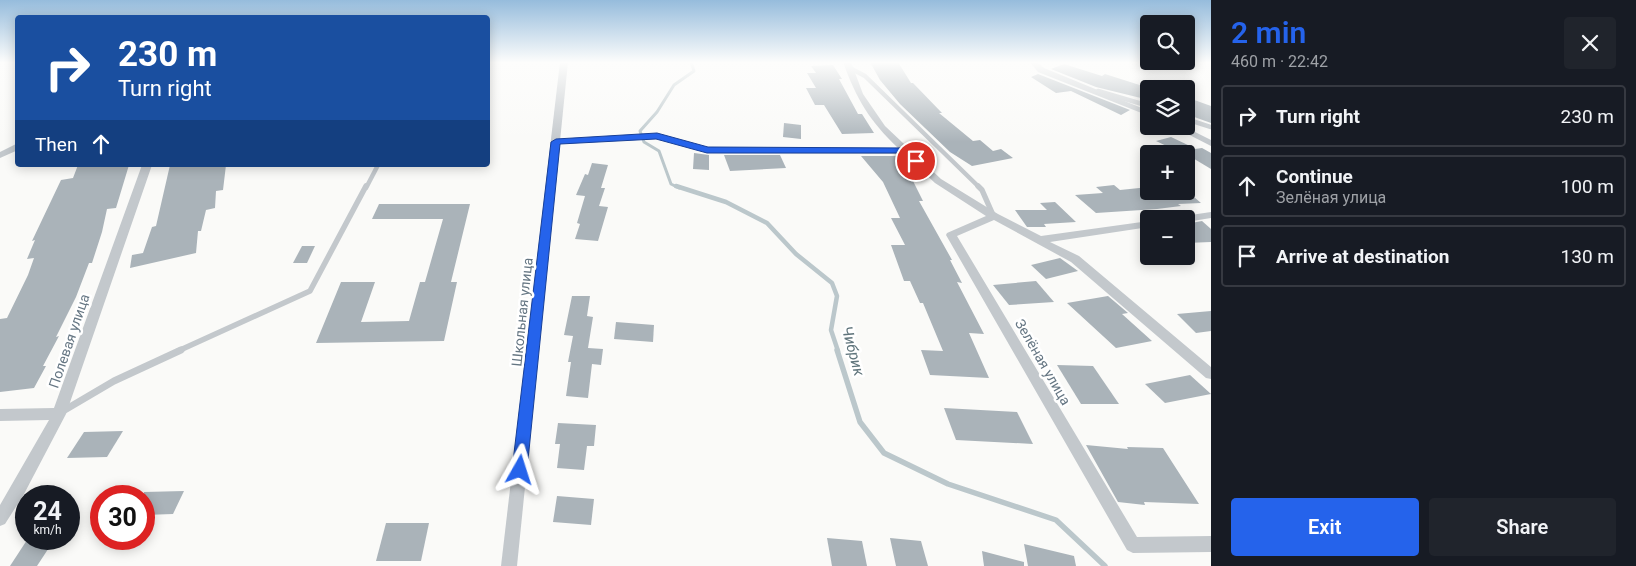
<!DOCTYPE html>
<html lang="en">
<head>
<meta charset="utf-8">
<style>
	:root { --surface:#171b24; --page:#20242c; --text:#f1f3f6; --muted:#9ea1a6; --line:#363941; --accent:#2563eb }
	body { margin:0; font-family:Roboto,sans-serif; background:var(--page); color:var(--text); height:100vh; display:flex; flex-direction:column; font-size:19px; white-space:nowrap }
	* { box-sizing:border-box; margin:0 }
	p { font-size:16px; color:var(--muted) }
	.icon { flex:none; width:28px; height:28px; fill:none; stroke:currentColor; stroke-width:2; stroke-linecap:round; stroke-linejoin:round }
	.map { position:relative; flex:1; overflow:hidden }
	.panel { display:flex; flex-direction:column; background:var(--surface); width:425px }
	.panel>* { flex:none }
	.banner { position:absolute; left:15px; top:15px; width:475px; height:152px; border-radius:5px; box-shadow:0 2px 12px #0003; background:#1a4fa0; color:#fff; overflow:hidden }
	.controls { position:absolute; left:1140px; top:15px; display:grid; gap:10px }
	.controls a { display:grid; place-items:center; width:55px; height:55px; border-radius:5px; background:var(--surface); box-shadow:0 2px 12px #0003; font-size:25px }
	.speed { position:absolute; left:15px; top:485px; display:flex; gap:10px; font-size:25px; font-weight:700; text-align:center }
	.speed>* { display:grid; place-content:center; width:65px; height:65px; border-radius:50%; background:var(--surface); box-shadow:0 2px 12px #0003; line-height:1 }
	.speed small { font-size:12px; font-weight:400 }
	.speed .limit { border:8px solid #d22; background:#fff; color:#111 }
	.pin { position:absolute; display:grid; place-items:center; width:42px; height:42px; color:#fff; margin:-21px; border:2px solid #fff; border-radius:50%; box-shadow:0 1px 5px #0007 }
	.me { position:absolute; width:55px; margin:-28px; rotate:6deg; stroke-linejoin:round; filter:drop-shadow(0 0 4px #0008) }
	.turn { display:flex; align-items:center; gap:18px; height:105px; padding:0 20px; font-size:22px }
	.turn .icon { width:65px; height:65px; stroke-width:2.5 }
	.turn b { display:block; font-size:35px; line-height:42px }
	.then { display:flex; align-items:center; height:48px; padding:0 20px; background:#0003; gap:10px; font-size:19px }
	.round { display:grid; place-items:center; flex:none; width:52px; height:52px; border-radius:5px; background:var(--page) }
	.headline { display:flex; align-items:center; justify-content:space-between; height:85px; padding:0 20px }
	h1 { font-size:30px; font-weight:600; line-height:38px; color:var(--accent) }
	.button { display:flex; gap:10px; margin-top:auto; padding:10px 20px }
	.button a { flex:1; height:58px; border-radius:5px; background:var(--accent); color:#fff; font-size:20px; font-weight:600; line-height:58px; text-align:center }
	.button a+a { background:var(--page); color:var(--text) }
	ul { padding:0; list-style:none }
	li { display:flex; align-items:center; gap:15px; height:62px; margin:0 10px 8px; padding:0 10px; border:2px solid var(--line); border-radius:5px }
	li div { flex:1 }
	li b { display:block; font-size:19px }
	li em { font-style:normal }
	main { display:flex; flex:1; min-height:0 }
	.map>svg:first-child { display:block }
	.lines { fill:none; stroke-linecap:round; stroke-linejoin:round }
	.stream-far2 { stroke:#bbc7cb; stroke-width:3 }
	.stream-far1 { stroke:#bbc7cb; stroke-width:4.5 }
	.stream { stroke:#bbc7cb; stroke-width:5.5 }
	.building { fill:#aab3b9 }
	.service-far2 { stroke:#c3c8cc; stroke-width:4.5 }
	.service-far1 { stroke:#c3c8cc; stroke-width:5.5 }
	.service { stroke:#c3c8cc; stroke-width:7 }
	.minor { fill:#c3c8cc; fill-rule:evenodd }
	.route { fill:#2563eb; stroke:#184099 }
	.labels { text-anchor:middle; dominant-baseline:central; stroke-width:5; stroke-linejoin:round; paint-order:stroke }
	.street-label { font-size:14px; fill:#657683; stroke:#fff }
	.water-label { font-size:15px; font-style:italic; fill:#60757c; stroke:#fff }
</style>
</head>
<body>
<main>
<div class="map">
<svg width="1211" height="566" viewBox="0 0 1211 566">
	<rect width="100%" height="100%" fill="#fafaf8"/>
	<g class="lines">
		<polyline class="stream-far2" points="679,188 671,184 659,151 644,142 640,131 657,112 674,85 694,71 691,62"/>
		<polyline class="stream-far1" points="676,186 726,202 767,223 796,254 832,283 837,296 831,330 838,351"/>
		<polyline class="stream" points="837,350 860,422 884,453 948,484 1056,520 1105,566"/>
	</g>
	<g class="building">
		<polygon points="870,62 898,62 911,83 913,83 942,113 939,113 973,141 980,140 993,151 1001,149 1013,158 972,166 950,152 900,104 880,80"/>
		<polygon points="1064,64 1102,76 1105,74 1149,88 1149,100 1096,87 1051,69"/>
		<polygon points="833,65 842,79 839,79 858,114 862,114 874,133 842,134 824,105 815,105 806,88 816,88 807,73 816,73 811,66"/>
		<polygon points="1038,74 1130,110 1121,115 1071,91 1056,93 1031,77"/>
		<polygon points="1186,97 1211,106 1211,123 1186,114"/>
		<polygon points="784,123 801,125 801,139 783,137"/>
		<polygon points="1171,137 1190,146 1175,150 1156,141"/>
		<polygon points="1202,148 1211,153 1211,169 1181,151"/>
		<polygon points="694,153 709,155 709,170 693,169"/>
		<polygon points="724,155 780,155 786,168 730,171"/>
		<polygon points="861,156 897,156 910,175 923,201 919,201 952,260 950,260 962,283 957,282 984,334 969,333 989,378 930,375 921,350 943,351 923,303 920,303 910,281 904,281 891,245 905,245 891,218 900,218 883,182"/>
		<polygon points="592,163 608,165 601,188 605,188 599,206 608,207 598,241 575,239 580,224 577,223 585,196 576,195 585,174 588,175"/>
		<polygon points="78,165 129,165 116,208 107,209 102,232 92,263 89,263 76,297 56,337 59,336 43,366 46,366 34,388 0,392 0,319 7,318 28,275 34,258 27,259 35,240 32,241 61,180 73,178"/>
		<polygon points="170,165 226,165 223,190 216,191 215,208 206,210 201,231 198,231 196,253 130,268 132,255 143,253 152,227 156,226"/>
		<polygon points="1114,185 1120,190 1149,187 1149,191 1187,191 1201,203 1178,204 1181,206 1157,209 1096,213 1075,195 1103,193 1096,187"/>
		<polygon points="1055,202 1076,222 1044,224 1046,227 1027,227 1015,210 1047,210 1040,203"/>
		<polygon points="379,204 470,204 451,282 457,282 444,341 316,343 341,282 375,282 361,322 409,321 420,282 425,282 443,219 372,219"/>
		<polygon points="1202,221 1211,229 1211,242 1186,243 1186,224"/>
		<polygon points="302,246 315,246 307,263 293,263"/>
		<polygon points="1060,258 1078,271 1046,279 1031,265"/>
		<polygon points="1036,281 1054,302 1009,305 993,285"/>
		<polygon points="572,296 590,296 587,316 593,317 588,348 603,349 601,365 592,364 588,398 566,396 571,362 568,362 573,336 564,335"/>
		<polygon points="1108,296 1128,313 1122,314 1152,341 1116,348 1067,303"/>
		<polygon points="1211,311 1211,331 1196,333 1177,314"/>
		<polygon points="616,322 654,325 653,342 614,339"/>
		<polygon points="1057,365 1093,366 1119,404 1081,404"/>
		<polygon points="1190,375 1211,394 1165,403 1145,384"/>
		<polygon points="944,408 1017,412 1033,444 956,440"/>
		<polygon points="558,423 596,425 594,446 587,446 584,470 557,468 560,444 555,444"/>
		<polygon points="123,431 107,457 67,458 84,432"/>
		<polygon points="1086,445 1128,449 1127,447 1163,448 1199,504 1144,502 1145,505 1118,502"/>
		<polygon points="184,491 173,514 144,515 144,492"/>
		<polygon points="557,496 594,499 591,525 553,522"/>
		<polygon points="386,523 429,523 421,561 376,561"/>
		<polygon points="827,538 862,541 867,566 832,566"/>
		<polygon points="890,538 921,541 928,566 896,566"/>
		<polygon points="27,540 54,540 37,566 10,566"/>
		<polygon points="1024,544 1074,556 1076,566 1028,566"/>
		<polygon points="982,551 1024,562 1024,566 984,566"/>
	</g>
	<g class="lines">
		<g class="service-far2">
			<polyline points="848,67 865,76 980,188"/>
			<polyline points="1098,91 1149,106"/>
			<polyline points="1186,119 1211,127"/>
			<polyline points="556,142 657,136 707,150"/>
			<polyline points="366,188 378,165"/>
		</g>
		<g class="service-far1">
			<polyline points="978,186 982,190 993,215"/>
			<polyline points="178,351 310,291 366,186"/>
		</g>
		<polyline class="service" points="63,411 114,381 181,350"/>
		<g class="minor">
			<polygon points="560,62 568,62 517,566 501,566"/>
			<path d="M843 62H851L863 94 885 126 941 179 998 214 1041 236 1149 221V227L1050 242 1079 256 1211 367V379L1206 378 1071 262 994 220 957 236 1137 537 1211 536V552L1133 553 1127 550 946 235 947 233 986 216 935 183 904 154 707 153 703 150 707 147 898 148C869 120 857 100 843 62Z"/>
			<polygon points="1030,62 1037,62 1044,68 1149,111 1149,116 1038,72"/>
			<polygon points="1172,126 1183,126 1211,140 1211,146"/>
			<polygon points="18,143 18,150 0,158 0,152"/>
			<polygon points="142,165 152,165 66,414 24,494 5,524 0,526 0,505 49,420 0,421 0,409 54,408"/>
			<polygon points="1211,212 1211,218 1186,222 1186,219 1179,219 1184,216"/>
		</g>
	</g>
	<linearGradient id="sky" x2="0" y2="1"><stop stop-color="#96bcdc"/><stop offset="0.44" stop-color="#fdfdfc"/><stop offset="1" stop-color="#fdfdfc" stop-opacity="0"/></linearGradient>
	<rect width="1211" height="142" fill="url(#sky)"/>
	<polygon class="route" points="657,133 708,147 906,148 921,161 920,163 913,163 903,153 707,153 656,139 560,144 527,470 525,474 520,476 514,474 512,470 551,142 556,139"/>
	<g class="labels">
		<g class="street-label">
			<text transform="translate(522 312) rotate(-84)">Школьная улица</text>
			<text transform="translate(69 341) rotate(-71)">Полевая улица</text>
			<text transform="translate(1043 362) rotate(60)">Зелёная улица</text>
		</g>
		<g class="water-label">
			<text transform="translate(853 351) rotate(75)">Чибрик</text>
		</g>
	</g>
</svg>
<div class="controls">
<a><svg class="icon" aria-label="search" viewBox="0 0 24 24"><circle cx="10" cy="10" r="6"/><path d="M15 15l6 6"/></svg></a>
<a><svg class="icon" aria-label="layers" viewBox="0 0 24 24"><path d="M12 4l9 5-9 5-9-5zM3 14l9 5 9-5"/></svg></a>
<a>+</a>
<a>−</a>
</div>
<div class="speed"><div>24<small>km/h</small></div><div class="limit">30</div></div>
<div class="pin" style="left:916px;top:161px;background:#d93025"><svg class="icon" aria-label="arrive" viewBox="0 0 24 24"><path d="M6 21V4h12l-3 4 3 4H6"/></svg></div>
<svg class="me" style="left:520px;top:470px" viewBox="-20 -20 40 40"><path d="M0-17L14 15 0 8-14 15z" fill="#2563eb" stroke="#fff" stroke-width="4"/></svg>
<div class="banner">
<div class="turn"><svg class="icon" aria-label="right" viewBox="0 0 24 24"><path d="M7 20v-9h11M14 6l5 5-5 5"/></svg><div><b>230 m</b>Turn right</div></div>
<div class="then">Then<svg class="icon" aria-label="ahead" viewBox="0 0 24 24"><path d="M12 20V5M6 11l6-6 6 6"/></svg></div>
</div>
</div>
<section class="panel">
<div class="headline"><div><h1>2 min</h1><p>460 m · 22:42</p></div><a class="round"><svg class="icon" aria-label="close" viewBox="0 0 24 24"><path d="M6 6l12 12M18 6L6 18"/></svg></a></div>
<ul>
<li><svg class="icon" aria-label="right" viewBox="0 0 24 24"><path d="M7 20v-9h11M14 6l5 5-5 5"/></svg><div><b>Turn right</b></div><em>230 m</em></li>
<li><svg class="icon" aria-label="ahead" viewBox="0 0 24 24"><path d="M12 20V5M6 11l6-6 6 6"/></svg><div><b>Continue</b><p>Зелёная улица</p></div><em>100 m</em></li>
<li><svg class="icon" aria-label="arrive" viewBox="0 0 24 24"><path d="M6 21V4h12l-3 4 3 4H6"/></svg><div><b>Arrive at destination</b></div><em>130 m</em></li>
</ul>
<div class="button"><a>Exit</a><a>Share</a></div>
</section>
</main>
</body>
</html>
